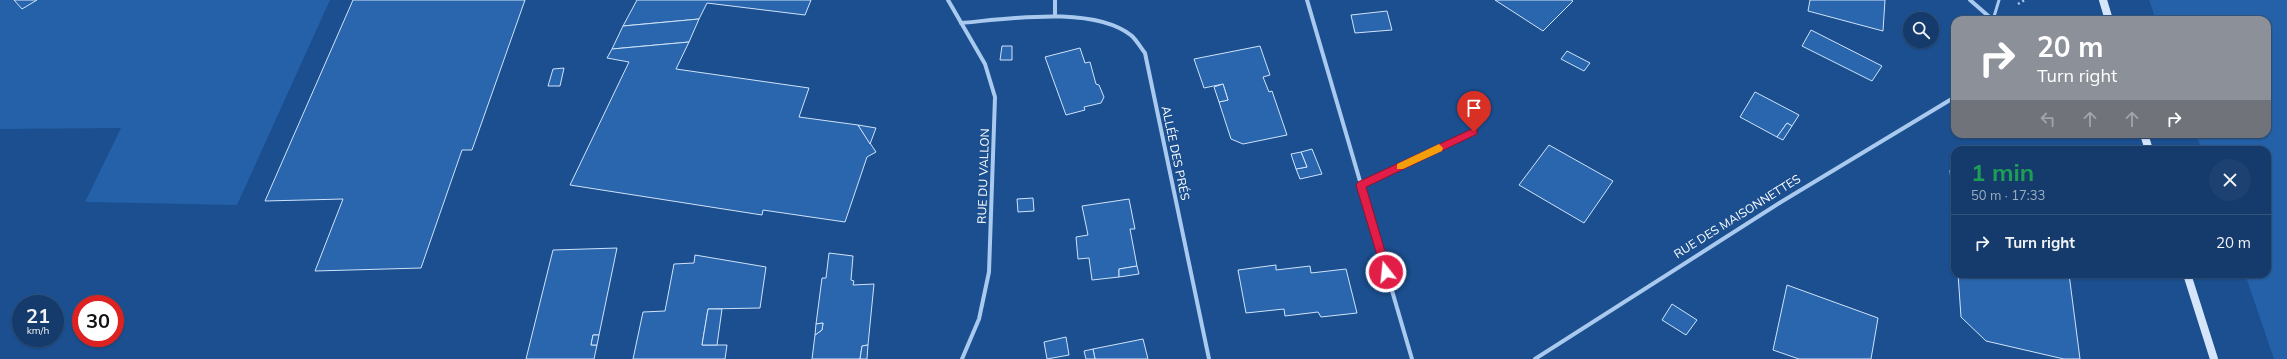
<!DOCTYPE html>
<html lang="en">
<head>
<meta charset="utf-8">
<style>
	:root { --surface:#143b6b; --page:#1d4271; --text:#f1f3f6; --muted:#9dadc1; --line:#33557e }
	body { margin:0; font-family:Mulish,sans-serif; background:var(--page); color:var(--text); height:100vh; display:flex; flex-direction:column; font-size:15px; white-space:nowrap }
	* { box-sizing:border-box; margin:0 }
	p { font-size:13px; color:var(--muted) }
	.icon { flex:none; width:22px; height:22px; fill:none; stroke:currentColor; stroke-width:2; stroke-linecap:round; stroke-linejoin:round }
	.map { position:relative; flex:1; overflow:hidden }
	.panel { position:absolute; left:1951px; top:146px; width:320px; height:132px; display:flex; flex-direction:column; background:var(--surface); border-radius:12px; box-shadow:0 1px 3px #0004,0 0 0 1px var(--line) }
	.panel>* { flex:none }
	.banner { position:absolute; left:1951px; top:16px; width:320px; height:122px; border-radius:12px; box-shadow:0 1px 3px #0004,0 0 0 1px var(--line); background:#8c9099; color:#fff; overflow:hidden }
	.tools { position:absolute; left:1903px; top:12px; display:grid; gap:8px }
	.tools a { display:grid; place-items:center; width:36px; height:36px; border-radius:50%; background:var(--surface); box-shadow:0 1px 3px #0004,0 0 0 1px var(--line); font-size:20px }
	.speed { position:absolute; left:12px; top:295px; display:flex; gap:8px; font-size:20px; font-weight:700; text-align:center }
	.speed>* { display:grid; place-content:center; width:52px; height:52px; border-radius:50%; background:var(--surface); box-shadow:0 1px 3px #0004,0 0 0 1px var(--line); line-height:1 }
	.speed small { font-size:10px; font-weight:400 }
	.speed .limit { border:6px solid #d22; background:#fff; color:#111 }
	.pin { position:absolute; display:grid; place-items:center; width:34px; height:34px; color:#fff; margin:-41px -17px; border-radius:50% 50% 50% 0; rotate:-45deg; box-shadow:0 0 4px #0007 }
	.pin .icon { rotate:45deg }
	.me { position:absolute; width:44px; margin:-22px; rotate:344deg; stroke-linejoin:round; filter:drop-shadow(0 0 3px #0008) }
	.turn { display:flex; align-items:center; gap:14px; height:84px; padding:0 20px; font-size:18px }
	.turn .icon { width:52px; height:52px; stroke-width:2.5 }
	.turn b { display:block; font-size:28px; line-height:34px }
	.lanes { display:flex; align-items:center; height:38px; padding:0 20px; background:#0003; justify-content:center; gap:20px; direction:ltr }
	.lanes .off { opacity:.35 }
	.round { display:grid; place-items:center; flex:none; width:42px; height:42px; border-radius:21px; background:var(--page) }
	.summary { display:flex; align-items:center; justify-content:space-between; height:68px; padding:0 20px }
	h1 { font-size:24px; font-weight:700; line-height:30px; color:#1e9e55 }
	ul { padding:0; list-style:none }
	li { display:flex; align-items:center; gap:12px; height:56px; padding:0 20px; border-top:1px solid var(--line) }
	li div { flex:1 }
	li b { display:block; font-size:15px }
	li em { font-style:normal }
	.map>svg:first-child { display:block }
	.green { fill:#2461a8 }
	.building { fill:#2a66ad; stroke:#cfe3fa }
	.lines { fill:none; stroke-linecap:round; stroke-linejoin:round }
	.path { stroke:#a9c9ee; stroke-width:2.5; stroke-dasharray:2 3; stroke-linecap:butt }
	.service { stroke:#a9c9ee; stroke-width:3 }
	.minor { stroke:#a9c9ee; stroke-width:4 }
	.secondary { stroke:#d6e6fa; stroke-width:8 }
	.route { fill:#e11d48; stroke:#92132f }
	.slow { fill:#f59e0b }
	.labels { text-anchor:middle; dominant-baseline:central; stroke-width:4; stroke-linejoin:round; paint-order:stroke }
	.street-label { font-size:12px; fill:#fff; stroke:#1b4f8f }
</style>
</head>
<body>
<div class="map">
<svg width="2287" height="359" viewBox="0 0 2287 359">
	<rect width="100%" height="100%" fill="#1b4f8f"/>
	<g class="green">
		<polygon points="0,0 330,0 237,205 85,202 121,128 0,129"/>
		<polygon points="2149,0 2287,0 2287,359 2274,359 2245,274 2267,274 2267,150 2202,150 2196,134 2267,134 2267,20 2156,20"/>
	</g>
	<g class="building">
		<polygon points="14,0 37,0 22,9"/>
		<polygon points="353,0 525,0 472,150 462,150 421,268 315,271 343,199 265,201"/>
		<polygon points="637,0 811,0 805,15 707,3 699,19 623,26"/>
		<polygon points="1495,0 1571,0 1573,1 1543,31"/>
		<polygon points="1810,0 1885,0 1883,31 1808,11"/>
		<polygon points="1387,11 1392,30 1355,33 1351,15"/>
		<polygon points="699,19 689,42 612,49 623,26"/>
		<polygon points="1811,30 1882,66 1872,81 1802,46"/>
		<polygon points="689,42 676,69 809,88 799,117 858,125 876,152 867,157 845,222 763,210 762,215 570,185 629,62 607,58 612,49"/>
		<polygon points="1002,46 1012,46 1012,60 1000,60"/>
		<polygon points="1260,46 1270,75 1263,77 1269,92 1272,91 1287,135 1243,144 1231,139 1219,102 1228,100 1223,84 1204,88 1194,59"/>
		<polygon points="1080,48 1085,63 1090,62 1096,84 1099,85 1104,97 1101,103 1084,107 1085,110 1066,115 1045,57"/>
		<polygon points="1567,51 1590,63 1584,71 1561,59"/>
		<polygon points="564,68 560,86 548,86 553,69"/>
		<polygon points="1223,84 1228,100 1219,102 1214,87"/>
		<polygon points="1755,92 1799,115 1792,126 1787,123 1777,137 1740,117"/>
		<polygon points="1787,123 1792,126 1783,140 1777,137"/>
		<polygon points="858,125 876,128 870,144"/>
		<polygon points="1549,145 1613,181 1584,223 1519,185"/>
		<polygon points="1312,149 1322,174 1300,179 1296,169 1307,167 1301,152"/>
		<polygon points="1301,152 1307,167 1296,169 1291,154"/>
		<polygon points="1955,166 1955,236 1950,170"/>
		<polygon points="1033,198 1034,211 1018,212 1017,199"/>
		<polygon points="1129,199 1135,229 1130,229 1137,266 1119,269 1119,277 1092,280 1089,258 1078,259 1076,237 1088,235 1082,206"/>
		<polygon points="617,248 599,335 593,335 591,345 597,345 594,359 526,359 553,250"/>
		<polygon points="829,253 853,256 851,280 854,281 853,285 874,284 868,345 862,346 860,359 812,359 815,335 822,330 823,323 816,324 822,278 826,278"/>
		<polygon points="695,255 766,267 760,308 708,309 702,345 727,345 725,359 633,359 643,312 665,311 674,264 694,263"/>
		<polygon points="1276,265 1276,270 1310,266 1311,273 1346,269 1357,313 1321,317 1318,312 1285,316 1284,309 1246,313 1238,270"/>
		<polygon points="1137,266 1139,274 1119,277 1119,269"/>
		<polygon points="1958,274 2069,274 2080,359 2064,359 1986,341 1961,317"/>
		<polygon points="1787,285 1878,318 1871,359 1799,359 1773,350"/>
		<polygon points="1672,304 1697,320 1686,335 1662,320"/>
		<polygon points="708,309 722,309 717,345 702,345"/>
		<polygon points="823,323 822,330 815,335 816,324"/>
		<polygon points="593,335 599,335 597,345 591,345"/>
		<polygon points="1066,337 1069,355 1047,359 1044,342"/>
		<polygon points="1143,339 1148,359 1095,359 1093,349"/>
		<polygon points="868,345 867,359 860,359 862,346"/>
		<polygon points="1093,349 1095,359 1086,359 1084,351"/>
	</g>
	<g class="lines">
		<polyline class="path" points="2018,4 2025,0"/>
		<polyline class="service" points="1993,20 1999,0"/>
		<g class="minor">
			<polyline points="948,0 985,64 995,97 989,272 979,319 962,359"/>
			<polyline points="1055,0 1055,16"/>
			<polyline points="1307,0 1412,359"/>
			<polyline points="1970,0 1993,20"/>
			<path d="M961 23C1007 19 1094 5 1132 36 1137 41 1141 48 1145 53L1209 359"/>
			<polyline points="1361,185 1474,132"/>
			<polyline points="1535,359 1781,202 1955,97"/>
		</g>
		<g class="secondary">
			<polyline points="2103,0 2109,20"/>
			<polyline points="2144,134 2149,150"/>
			<polyline points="2187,274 2214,359"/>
		</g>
	</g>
	<polygon class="route" points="1474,128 1477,129 1477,134 1366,187 1391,272 1390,275 1383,275 1356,185 1358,182"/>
	<polygon class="slow" points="1439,144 1443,148 1442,151 1403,169 1397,169 1397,164"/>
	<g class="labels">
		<g class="street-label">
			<text transform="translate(1176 153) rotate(78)">ALLÉE DES PRÉS</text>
			<text transform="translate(983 176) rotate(-88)">RUE DU VALLON</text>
			<text transform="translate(1737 216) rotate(-32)">RUE DES MAISONNETTES</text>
		</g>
	</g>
</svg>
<div class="tools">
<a><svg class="icon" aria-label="search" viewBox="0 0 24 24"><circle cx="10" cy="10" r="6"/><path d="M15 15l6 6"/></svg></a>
</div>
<div class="speed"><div>21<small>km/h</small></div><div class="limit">30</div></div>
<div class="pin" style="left:1474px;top:132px;background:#d93025"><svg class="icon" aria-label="arrive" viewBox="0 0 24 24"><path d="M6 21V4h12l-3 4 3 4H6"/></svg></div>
<svg class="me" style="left:1386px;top:272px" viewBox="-20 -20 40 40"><circle r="17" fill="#e11d48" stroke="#fff" stroke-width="3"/><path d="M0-11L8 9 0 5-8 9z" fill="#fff"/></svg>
<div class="banner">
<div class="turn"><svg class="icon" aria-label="right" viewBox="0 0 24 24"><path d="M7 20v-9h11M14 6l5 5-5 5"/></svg><div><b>20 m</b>Turn right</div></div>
<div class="lanes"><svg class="icon off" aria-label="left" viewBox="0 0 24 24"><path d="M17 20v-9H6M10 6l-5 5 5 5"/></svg><svg class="icon off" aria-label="ahead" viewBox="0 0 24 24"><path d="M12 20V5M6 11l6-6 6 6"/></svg><svg class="icon off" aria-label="ahead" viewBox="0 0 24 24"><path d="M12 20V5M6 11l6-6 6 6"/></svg><svg class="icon" aria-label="right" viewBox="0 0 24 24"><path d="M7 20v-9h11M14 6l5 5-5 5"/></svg></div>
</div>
<section class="panel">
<div class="summary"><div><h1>1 min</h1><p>50 m · 17:33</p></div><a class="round"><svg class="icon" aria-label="close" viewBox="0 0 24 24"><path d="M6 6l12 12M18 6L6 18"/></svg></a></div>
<ul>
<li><svg class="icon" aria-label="right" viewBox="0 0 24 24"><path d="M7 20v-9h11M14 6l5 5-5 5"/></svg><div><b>Turn right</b></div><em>20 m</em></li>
</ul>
</section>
</div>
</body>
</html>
